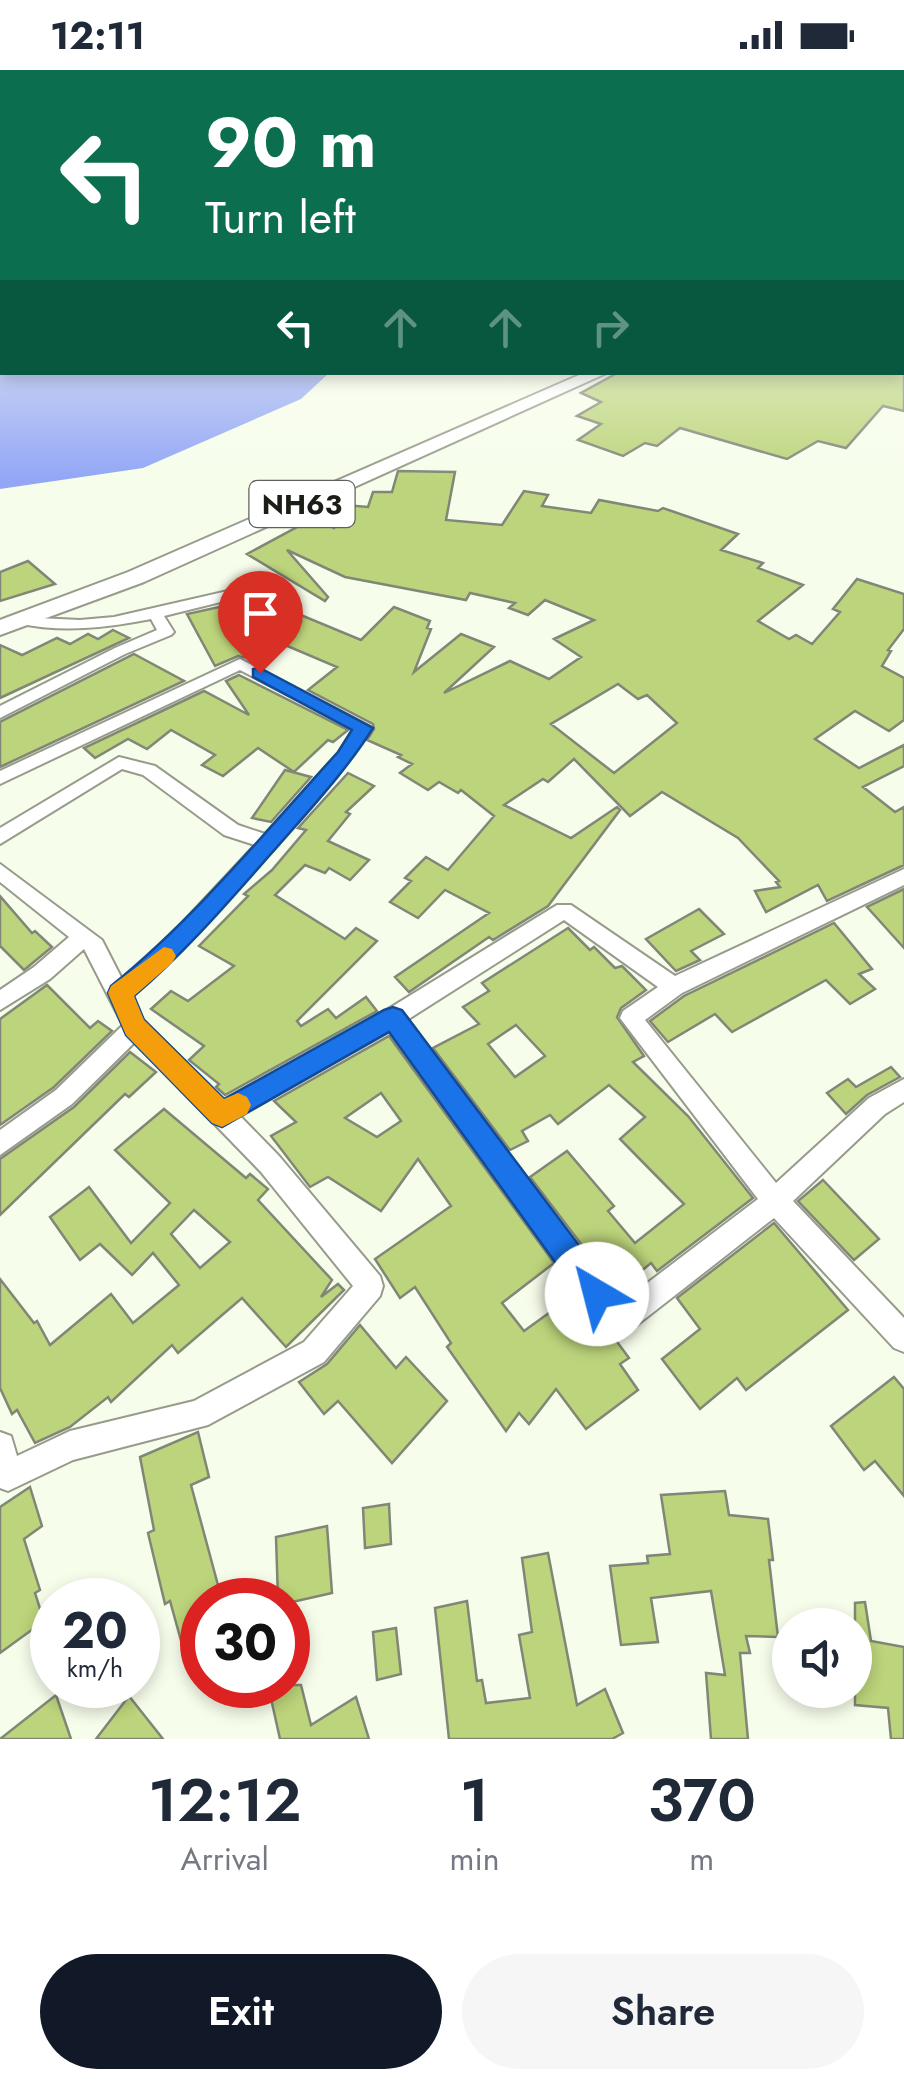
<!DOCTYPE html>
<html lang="en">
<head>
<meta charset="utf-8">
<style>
	:root { --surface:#fff; --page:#f6f6f7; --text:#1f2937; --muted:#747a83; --accent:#111827 }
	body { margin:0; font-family:Jost,sans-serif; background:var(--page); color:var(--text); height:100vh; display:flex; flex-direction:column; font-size:38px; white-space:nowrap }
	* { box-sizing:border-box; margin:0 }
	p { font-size:32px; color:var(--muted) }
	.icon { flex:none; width:55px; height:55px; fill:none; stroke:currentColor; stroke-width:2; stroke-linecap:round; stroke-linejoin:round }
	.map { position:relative; height:1669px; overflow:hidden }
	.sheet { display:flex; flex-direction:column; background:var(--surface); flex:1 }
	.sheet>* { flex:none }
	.hud { position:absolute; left:0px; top:0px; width:905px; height:305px; box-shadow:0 5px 15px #0003; background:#0b6e4f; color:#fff; overflow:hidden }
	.buttons { position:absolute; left:772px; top:1538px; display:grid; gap:20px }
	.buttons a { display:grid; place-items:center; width:100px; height:100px; border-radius:50%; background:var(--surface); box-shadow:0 5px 15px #0003; font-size:50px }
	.speed { position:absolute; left:30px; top:1508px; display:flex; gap:20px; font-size:50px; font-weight:700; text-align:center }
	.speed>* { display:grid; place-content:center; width:130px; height:130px; border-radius:50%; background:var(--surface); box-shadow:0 5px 15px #0003; line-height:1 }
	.speed small { font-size:25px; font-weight:400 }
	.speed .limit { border:15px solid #d22; background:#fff; color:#111 }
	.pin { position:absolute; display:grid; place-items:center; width:85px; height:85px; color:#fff; margin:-102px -42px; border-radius:50% 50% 50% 0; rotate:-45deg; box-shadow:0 0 10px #0007 }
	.pin .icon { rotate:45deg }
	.me { position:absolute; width:110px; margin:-55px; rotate:323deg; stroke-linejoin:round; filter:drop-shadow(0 0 8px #0008) }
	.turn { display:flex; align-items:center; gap:35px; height:210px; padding:0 40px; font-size:45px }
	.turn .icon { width:130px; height:130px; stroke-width:2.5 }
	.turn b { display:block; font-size:70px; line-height:85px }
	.lanes { display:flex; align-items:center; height:95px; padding:0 40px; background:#0003; justify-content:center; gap:50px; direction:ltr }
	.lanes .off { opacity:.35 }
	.eta { display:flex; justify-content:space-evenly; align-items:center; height:170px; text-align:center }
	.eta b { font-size:60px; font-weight:600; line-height:70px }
	.primary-button { display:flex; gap:20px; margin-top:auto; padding:20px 40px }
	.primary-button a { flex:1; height:115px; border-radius:60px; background:var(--accent); color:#fff; font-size:40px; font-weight:600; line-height:115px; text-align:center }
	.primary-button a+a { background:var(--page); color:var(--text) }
	.status { display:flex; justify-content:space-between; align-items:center; height:70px; padding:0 50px; background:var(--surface); direction:ltr }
	.status svg { height:28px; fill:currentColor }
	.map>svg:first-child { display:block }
	.water { fill:#92a6f5 }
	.building { fill:#bcd47b; stroke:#818677; stroke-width:2.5; fill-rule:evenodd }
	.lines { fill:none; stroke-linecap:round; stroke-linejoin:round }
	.minor-casing { stroke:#969b8b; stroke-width:4 }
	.trunk-casing { stroke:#969b8b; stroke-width:4 }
	.minor { fill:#fff; fill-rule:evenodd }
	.trunk { fill:#fff; fill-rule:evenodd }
	.route { fill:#1a73e8; stroke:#114b97; stroke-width:2.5 }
	.slow { fill:#f59e0b }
	.labels { text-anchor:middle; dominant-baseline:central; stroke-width:10; stroke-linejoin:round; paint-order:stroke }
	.shield { fill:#fff; stroke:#5f615d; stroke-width:2.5 }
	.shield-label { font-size:28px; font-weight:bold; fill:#1b1d17 }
</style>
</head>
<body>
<div class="status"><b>12:11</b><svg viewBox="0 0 49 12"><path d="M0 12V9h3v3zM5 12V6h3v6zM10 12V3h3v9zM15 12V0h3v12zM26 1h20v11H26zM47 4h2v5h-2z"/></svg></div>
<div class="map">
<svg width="904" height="1669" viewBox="0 0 904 1669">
	<rect width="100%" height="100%" fill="#f7fdeb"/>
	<polygon class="water" points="0,177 2,302 329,303 301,329 143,398 0,419"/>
	<g class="building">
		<polygon points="619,302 904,302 904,341 883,336 846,378 818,371 787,389 680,358 657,376 645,373 623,386 578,370 601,354 577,346 601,332 581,323"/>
		<path d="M398 401 455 402 446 450 502 455 524 421 548 425 542 436 591 443 599 430 658 441 663 438 738 464 721 480 763 493 758 498 803 515 758 551 789 569 796 565 812 574 840 542 833 539 857 509 904 524V559L888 580 891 581 882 596 904 608V650L889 661 855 641 815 669 859 698 904 675V696L863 717 895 742 904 737V795L827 831 818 815 766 842 755 821 780 817 776 812 779 811 738 768 662 722 630 746 574 689 548 712 543 709 504 735 571 768 617 737 620 740 548 836 493 870 489 867 409 922 395 907 489 843 445 820 418 848 390 832 411 811 405 808 426 787 448 800 494 746 461 720 458 723 439 712 428 720 400 703 412 694 398 687 401 685 367 670 374 659 373 654 308 620 337 597 278 572 247 588 238 586 215 596 187 544 260 528 361 570 394 537 430 551 427 558 431 559 414 602 461 564 494 577 444 623 510 591 549 609 581 587 554 569 594 550 545 530 528 545 509 538 515 533 470 523 466 530 345 507 287 480 328 527 325 531 247 484 314 448 334 458 345 435 368 437 373 422H392ZM618 614 638 629 647 625 677 653 614 703 551 654Z"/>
		<polygon points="28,491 55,514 0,531 0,502"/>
		<polygon points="113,560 129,568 0,628 0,575 22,585 57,568 70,574 88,564 98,569"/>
		<polygon points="134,584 184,611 0,697 0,652"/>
		<polygon points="239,605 348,660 333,672 328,670 294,702 258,678 223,706 202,695 215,685 171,660 147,679 128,669 95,688 84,678 204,621 249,645 226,611"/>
		<polygon points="285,700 311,707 271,752 252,748"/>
		<polygon points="348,703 374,716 346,742 350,744 328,771 369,790 350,810 329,798 325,803 305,795 275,825 345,869 356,858 377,871 297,951 301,956 328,939 336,948 366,927 377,941 225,1025 216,1017 219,1014 189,990 204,976 151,939 171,921 188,931 234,896 199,876 248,826 244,824 272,800 306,760 298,758"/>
		<polygon points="904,819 904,878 867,837"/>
		<polygon points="0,826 32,863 35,861 52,877 24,900 0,876"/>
		<polygon points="699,839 724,864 691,881 700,890 676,901 646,869"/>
		<polygon points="834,853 872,899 859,904 875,919 850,934 826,910 732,962 715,944 668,972 650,951 684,926"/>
		<path d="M568 858 590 880 594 877 615 898 622 896 646 920 621 938 617 947 644 986 633 992 688 1046 753 1128 657 1201 651 1193 617 1221 530 1107 567 1081 614 1136 608 1141 635 1173 684 1134 620 1069 645 1047 609 1015 558 1054 550 1045 522 1061 528 1071 510 1080 433 978 479 954 463 937 489 921 482 913ZM516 955 545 986 515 1007 488 974Z"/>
		<polygon points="47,915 90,958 98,951 112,961 54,1017 0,1055 0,949"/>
		<path d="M389 966 554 1193 502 1233 524 1261 571 1227 594 1261 600 1257 615 1269 629 1288 620 1294 638 1320 586 1359 556 1319 529 1354 519 1343 506 1361 447 1277 451 1273 415 1217 400 1228 375 1189 451 1136 418 1089 381 1141 328 1107 310 1117 271 1066 296 1052 274 1031ZM381 1023 401 1051 377 1067 345 1048Z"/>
		<polygon points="130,982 156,1002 129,1027 125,1024 0,1145 0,1089 74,1037"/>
		<polygon points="891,997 900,1007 867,1025 846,1044 827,1023 848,1009 856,1017"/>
		<path d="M164 1039 246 1108 250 1104 268 1119 258 1130 332 1210 321 1227 338 1214 344 1220 286 1277 242 1228 178 1283 172 1275 111 1332 108 1327 70 1357 35 1373 17 1340 12 1344 0 1318V1209L34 1253 37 1251 50 1275 111 1224 133 1253 179 1215 153 1183 132 1205 100 1174 80 1190 50 1147 89 1117 131 1173 170 1133 115 1080ZM194 1140 230 1172 200 1198 171 1164Z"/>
		<polygon points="823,1110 879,1169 854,1190 798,1131"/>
		<polygon points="774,1153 848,1240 746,1320 737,1308 700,1339 662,1289 700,1259 677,1228"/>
		<polygon points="360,1255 396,1298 406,1287 447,1331 392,1393 338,1331 324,1344 299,1312 327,1294"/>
		<polygon points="894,1307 904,1319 904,1426 875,1391 864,1400 831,1356"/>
		<polygon points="198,1362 209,1407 191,1415 222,1530 202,1530 202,1573 185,1585 170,1531 165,1534 148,1463 154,1460 140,1387"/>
		<polygon points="30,1417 42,1456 24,1469 40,1520 35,1523 44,1551 0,1583 0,1437"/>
		<polygon points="725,1421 729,1445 768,1449 773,1490 769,1490 778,1567 746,1566 750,1583 740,1583 748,1669 711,1669 706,1603 725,1605 711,1521 651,1528 658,1572 621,1575 610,1496 648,1493 647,1486 670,1484 661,1425"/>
		<polygon points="389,1434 391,1474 365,1478 363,1438"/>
		<polygon points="327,1456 332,1523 288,1533 278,1530 276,1467"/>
		<polygon points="548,1483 577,1635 605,1619 623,1663 612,1669 449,1669 435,1538 467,1531 477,1611 482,1610 486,1633 530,1628 519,1565 532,1562 522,1488"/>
		<polygon points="865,1532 871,1571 904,1577 904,1669 891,1669 888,1638 855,1635 855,1533"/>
		<polygon points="396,1558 401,1604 377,1610 373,1562"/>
		<polygon points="268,1615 301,1615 311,1655 356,1627 369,1669 280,1669"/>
		<polygon points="56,1625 71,1669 0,1669"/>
		<polygon points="129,1626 163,1669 96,1669"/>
	</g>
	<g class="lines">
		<g class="minor-casing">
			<g id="minor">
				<path d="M280 509 287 513 285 516 164 546 174 562 171 565 125 584 0 648V636L115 578 157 560 151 549C105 558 62 563 17 553V547L80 550 114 547Z"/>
				<path d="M240 589 371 657C339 709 296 755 255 800 215 844 176 888 131 927L143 950 224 1030 385 941 557 835H571L675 906 904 799V815L682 923 645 950 776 1113 869 1028 904 1009V1032L885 1044 793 1131 904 1248V1282L894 1278 774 1148 628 1262 618 1266 608 1262 390 961 240 1046 279 1086 380 1206 383 1216 380 1226 324 1292 208 1355 73 1390 8 1421 0 1418V1362L11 1366 17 1386 70 1361 194 1331 304 1272 353 1216 261 1102 135 972 72 1034 0 1085V1060L56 1020 123 955 84 879 50 909 0 940V920L34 897 69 867 0 812V794L102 870 122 909 154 883 255 775 224 765 143 705 122 699 0 774V758L119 687 155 696 238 755 265 764 339 682 353 659 240 600 0 714V701ZM564 850 658 917 623 941 620 948 758 1129 621 1233 407 950Z"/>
			</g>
		</g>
		<g class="trunk-casing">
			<polygon id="trunk" points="586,302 609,302 144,512 0,565 0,550 128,502"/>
		</g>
		<use href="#minor" class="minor"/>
		<use href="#trunk" class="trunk"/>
	</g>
	<linearGradient id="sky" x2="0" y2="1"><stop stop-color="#85aeed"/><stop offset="0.43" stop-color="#fbfef6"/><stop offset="1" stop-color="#fbfef6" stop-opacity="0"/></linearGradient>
	<rect width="904" height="411" fill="url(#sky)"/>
	<path class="route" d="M260 598 373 658C346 701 311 738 277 777 231 829 187 881 134 926L144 950 224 1029 384 940 393 937 402 940 608 1214 613 1224 608 1235 597 1240 586 1235 389 962 222 1057 212 1053 126 965 108 923 111 916C196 847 265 762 338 682L352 660 253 607V599Z"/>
	<polygon class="slow" points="164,877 172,879 176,886 172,893 134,926 144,950 224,1029 238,1023 247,1027 251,1035 247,1044 222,1057 212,1053 126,965 108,923 111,916"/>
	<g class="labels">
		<rect class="shield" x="249.5" y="411" width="105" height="46" rx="8"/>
		<g class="shield-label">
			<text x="302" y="434">NH63</text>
		</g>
	</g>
</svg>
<div class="buttons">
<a><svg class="icon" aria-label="sound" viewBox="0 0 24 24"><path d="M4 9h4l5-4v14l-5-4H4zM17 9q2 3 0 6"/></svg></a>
</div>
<div class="speed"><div>20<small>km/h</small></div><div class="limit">30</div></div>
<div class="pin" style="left:260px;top:603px;background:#d93025"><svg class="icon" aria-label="arrive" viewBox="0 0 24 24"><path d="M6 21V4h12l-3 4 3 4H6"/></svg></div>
<svg class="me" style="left:597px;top:1224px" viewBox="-20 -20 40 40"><circle r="19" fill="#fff"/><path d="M0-13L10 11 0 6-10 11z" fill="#1a73e8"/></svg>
<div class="hud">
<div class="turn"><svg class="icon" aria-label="left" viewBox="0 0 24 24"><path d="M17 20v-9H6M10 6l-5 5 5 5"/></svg><div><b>90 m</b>Turn left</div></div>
<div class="lanes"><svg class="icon" aria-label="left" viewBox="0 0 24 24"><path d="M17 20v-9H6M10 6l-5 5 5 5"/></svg><svg class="icon off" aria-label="ahead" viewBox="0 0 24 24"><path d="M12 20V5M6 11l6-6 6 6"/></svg><svg class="icon off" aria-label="ahead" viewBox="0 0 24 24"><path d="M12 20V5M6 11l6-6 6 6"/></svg><svg class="icon off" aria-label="right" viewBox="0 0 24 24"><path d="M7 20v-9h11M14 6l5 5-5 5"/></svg></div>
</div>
</div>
<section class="sheet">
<div class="eta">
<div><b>12:12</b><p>Arrival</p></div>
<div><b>1</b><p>min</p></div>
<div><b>370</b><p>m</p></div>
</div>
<div class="primary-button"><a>Exit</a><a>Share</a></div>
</section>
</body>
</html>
